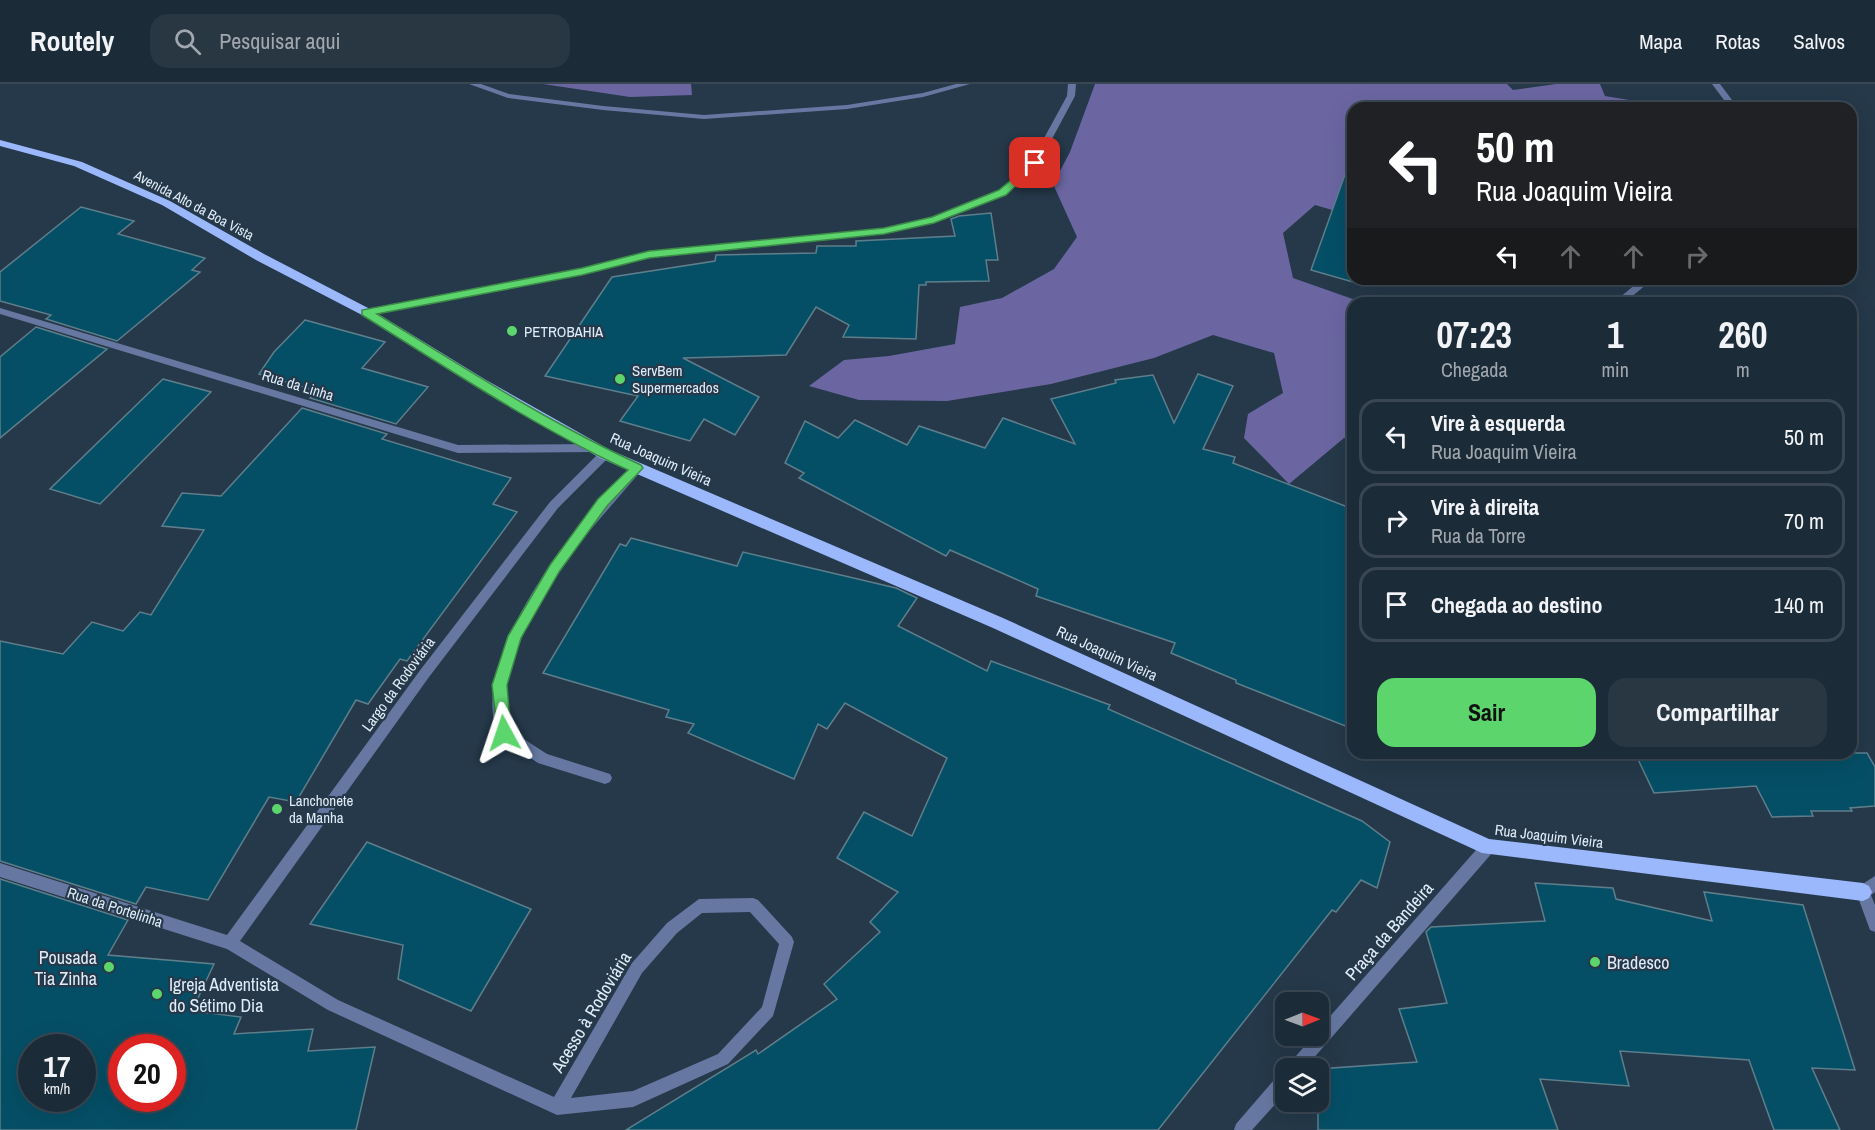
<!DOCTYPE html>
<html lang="pt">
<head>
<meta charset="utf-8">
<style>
	:root { --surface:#1c2b38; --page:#293743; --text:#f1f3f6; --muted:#a0a7ae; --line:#3a4753; --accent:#5dd56d }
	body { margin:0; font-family:"Archivo Narrow",sans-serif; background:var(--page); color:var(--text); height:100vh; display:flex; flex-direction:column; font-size:22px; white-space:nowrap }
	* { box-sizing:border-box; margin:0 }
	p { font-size:20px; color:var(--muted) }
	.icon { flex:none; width:33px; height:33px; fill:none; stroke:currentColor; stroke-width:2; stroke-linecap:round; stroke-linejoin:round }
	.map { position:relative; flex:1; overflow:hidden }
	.side { position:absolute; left:1347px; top:213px; width:510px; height:462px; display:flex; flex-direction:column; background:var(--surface); border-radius:18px; box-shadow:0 6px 24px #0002,0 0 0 2px var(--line) }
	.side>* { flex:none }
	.hud { position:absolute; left:1347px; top:18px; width:510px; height:183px; border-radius:18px; box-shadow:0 6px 24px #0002,0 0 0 2px var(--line); background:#202124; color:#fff; overflow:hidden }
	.needle { width:39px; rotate:89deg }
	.controls { position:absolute; left:1275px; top:908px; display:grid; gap:12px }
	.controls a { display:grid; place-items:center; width:54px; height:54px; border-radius:12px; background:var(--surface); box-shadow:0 6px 24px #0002,0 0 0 2px var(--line); font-size:30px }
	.speed { position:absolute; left:18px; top:950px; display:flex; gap:12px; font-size:30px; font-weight:700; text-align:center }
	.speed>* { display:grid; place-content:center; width:78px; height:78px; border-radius:50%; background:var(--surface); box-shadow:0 6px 24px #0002,0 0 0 2px var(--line); line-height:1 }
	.speed small { font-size:15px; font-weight:400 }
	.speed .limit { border:9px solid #d22; background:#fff; color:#111 }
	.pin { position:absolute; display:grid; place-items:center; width:51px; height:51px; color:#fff; margin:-26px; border-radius:12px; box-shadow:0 3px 9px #0006 }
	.me { position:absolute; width:66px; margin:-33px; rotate:355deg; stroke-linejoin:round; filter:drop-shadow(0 0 4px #0008) }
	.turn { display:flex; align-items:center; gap:21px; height:126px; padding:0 30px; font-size:27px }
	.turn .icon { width:78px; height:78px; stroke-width:2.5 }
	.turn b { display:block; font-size:42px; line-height:51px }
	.lanes { display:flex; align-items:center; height:57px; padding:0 30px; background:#0003; justify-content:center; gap:30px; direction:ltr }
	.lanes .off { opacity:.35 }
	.eta { display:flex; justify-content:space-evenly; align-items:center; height:102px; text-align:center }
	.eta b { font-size:36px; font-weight:700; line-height:42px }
	.button { display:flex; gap:12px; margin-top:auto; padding:12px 30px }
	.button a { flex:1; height:69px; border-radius:18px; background:var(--accent); color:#111; font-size:24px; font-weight:700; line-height:69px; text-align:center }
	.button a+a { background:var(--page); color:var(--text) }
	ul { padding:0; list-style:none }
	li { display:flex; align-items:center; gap:18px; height:75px; margin:0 12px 9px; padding:0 18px; border:3px solid var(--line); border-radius:18px }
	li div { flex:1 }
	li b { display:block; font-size:22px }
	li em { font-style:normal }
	header { display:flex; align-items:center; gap:36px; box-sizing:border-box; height:84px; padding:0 30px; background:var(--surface); border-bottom:2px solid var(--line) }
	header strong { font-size:28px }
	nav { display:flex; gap:33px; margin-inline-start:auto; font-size:21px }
	.search { width:420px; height:54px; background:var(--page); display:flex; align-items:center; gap:15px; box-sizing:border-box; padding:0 21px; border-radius:18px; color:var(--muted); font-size:22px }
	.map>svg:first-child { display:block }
	.forest { fill:#6b66a2 }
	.building { fill:#054f66; stroke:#5f7e8c; stroke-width:1.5; fill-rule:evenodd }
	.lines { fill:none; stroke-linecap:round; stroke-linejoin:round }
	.lane { fill:#6678a2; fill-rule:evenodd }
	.street { fill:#6678a2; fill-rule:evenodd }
	.primary { fill:#9bb8fd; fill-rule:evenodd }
	.route { fill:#5dd56d; stroke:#3c8a47; stroke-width:1.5 }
	.poi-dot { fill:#5dd56d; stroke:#25394a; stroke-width:2 }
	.labels { text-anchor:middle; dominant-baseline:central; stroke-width:4.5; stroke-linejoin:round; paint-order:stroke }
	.far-street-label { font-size:14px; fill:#e0ecf7; stroke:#25394a }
	.poi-label { font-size:15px; fill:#e0ecf7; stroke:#25394a; text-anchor:start }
	.street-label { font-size:15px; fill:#e0ecf7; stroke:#25394a }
	.near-street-label { font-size:18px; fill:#e0ecf7; stroke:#25394a }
	.near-poi-label { font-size:18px; fill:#e0ecf7; stroke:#25394a; text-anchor:start }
</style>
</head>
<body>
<header>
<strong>Routely</strong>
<div class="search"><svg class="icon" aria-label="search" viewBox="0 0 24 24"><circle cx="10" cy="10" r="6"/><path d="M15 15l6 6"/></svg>Pesquisar aqui</div>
<nav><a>Mapa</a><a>Rotas</a><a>Salvos</a></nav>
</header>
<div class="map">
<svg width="1875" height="1046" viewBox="0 0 1875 1046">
	<rect width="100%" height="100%" fill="#25394a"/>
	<g class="forest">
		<polygon points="543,0 691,0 692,11 630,13"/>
		<polygon points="1095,0 1507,0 1513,6 1556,0 1600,0 1605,12 1653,20 1662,24 1353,24 1353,132 1315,121 1283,149 1293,194 1364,219 1353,219 1353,355 1344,354 1289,400 1244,354 1248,330 1283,309 1274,269 1213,251 1154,274 1051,300 947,317 859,316 809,302 844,276 889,272 955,260 960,223 1002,214 1054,185 1077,153 1053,100 1070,68"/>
	</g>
	<g class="building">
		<polygon points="1348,82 1353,83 1353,198 1311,186"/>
		<polygon points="81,123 134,137 118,150 205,174 192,186 200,188 117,257 46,235 51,231 0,217 0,188"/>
		<polygon points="991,129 998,176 986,176 989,197 926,198 926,201 919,201 916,255 843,253 849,241 816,223 786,271 683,274 759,313 735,351 704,335 690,357 620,337 638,312 545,292 612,193 715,177 716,171 816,169 817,162 856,162 856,157 955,152 951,135 959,132"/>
		<polygon points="305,236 385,258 362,284 428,303 396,340 310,314 317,307 259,290 274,268"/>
		<polygon points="36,243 107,265 0,354 0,273"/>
		<polygon points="1198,290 1233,302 1203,365 1235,373 1233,379 1353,425 1353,645 1236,599 1236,596 1171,569 1175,559 1036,512 1038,505 950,466 946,472 799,394 804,389 785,379 805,337 838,354 855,336 907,361 919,342 985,364 1003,334 1075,360 1051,315 1116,299 1115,296 1153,291 1174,339"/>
		<polygon points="163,295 211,308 100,420 50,405"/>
		<polygon points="302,324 387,350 382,355 511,394 493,420 517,428 407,577 400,575 368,620 356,616 296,718 269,713 208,816 146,803 136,820 0,777 0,557 63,570 92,538 123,547 140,528 151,531 204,446 162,442 182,409 221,412"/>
		<polygon points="631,454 737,482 743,468 896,504 917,514 898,542 987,587 991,577 1110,621 1108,625 1362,737 1390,758 1377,804 1361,796 1336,828 1332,826 1158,1046 626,1046 756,966 758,970 837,915 824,900 880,848 870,838 898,808 837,774 864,728 912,752 947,674 845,619 827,645 818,640 794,695 688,649 694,640 666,633 669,626 543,589 620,460 626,462"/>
		<polygon points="1635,669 1867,669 1875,683 1875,722 1850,724 1852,727 1811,727 1813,732 1772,733 1756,702 1654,709"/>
		<polygon points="367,758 531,825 471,927 398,895 403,861 310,840"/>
		<path d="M0 795 128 836 108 871 214 880 192 927 241 933 234 950 313 945 308 967 375 963 356 1046H0ZM32 963H82V1014H32ZM122 963H172V1014H122Z"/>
		<polygon points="1535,799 1613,804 1616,815 1712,837 1704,808 1803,821 1855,986 1812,984 1840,1046 1774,1046 1749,976 1620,967 1629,1002 1540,995 1558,1046 1318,1046 1318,985 1417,978 1399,925 1447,919 1426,848 1431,843 1545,837"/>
	</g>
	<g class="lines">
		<path class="lane" d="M637 380 641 381 642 384 641 387 579 459 541 516 526 543 515 571 506 599V617L510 646 547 670 610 690 612 694 610 698 605 700 538 679 499 653C463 573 582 435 633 381Z"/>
		<g class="street">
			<polygon points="469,0 481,0 509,10 603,22 704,31 847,21 923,9 956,0 970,0 923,13 847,25 704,35 603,26 508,14"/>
			<polygon points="1068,0 1076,0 1075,12 1038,81 1005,110 937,138 884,150 649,174 582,190 366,231 361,228 366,225 582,184 649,168 884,144 932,134 999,106 1031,78 1067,12"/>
			<polygon points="1712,0 1720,0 1738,24 1730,24"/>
			<polygon points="1642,195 1653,195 1624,219 1613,219"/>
			<polygon points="0,224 458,361 593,360 598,364 593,368 458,369 0,230"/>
			<path d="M605 366 609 367 610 370 609 373 558 424 429 593 240 857 338 916 554 1013 632 879 667 839 699 815 753 814 758 816 792 853 794 858 773 932 728 980 633 1023 557 1031 328 926 227 865 0 793V779L227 851 421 585 550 418 601 367ZM750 828 779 860 762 923 718 970 633 1007 571 1014 642 889 677 849 702 829Z"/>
			<polygon points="1488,756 1493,758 1495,763 1493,768 1305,984 1287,984 1290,979 1314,951 1318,951 1318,946 1483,758"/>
			<polygon points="1875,792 1875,808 1871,811 1875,821 1875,848 1870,846 1856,808 1858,803"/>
			<polygon points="1286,987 1286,1008 1252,1046 1234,1046 1236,1040 1280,989"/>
		</g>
		<polygon class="primary" points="0,56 82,78 170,117 264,170 370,225 486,296 610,366 1003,534 1489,755 1863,799 1869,802 1872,808 1869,814 1863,817 1482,769 993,544 600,374 476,302 362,231 256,176 162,121 74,82 0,62"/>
	</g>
	<path class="route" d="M1035 76 1040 79 1038 81 1006 111 934 139 884 150 649 174 582 191 377 230C463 283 549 339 641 381L643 384 607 422 559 488 521 554 507 601 511 649 509 653 504 655 498 653 492 601 508 552 550 481 598 415 628 386C535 343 449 285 362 231V226L582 184 649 167 884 144 932 133 999 106Z"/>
	<g class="poi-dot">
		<circle cx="512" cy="247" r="6"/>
		<circle cx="620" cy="295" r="6"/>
		<circle cx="277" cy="725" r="6"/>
		<circle cx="1595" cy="878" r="6"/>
		<circle cx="109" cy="883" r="6"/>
		<circle cx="157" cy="910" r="6"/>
	</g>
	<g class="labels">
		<g class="far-street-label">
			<text transform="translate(194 121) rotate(28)">Avenida Alto da Boa Vista</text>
		</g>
		<g class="poi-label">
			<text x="524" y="247">PETROBAHIA</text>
			<text x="632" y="286">ServBem<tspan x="632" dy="17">Supermercados</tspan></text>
			<text x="289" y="716">Lanchonete<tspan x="289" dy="17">da Manha</tspan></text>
		</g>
		<g class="street-label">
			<text transform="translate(298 301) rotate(17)">Rua da Linha</text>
			<text transform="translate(661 375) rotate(24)">Rua Joaquim Vieira</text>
			<text transform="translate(1107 569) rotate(25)">Rua Joaquim Vieira</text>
			<text transform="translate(398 600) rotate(-54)">Largo da Rodoviária</text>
			<text transform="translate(1549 752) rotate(7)">Rua Joaquim Vieira</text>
			<text transform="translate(115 823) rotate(18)">Rua da Portelinha</text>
		</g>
		<g class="near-street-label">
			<text transform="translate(1389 847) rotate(-49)">Praça da Bandeira</text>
			<text transform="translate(591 928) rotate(-59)">Acesso à Rodoviária</text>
		</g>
		<g class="near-poi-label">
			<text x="97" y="873" text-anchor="end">Pousada<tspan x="97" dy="21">Tia Zinha</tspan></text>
			<text x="1607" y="878">Bradesco</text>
			<text x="169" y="900">Igreja Adventista<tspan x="169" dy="21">do Sétimo Dia</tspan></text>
		</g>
	</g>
</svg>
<div class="controls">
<a><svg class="needle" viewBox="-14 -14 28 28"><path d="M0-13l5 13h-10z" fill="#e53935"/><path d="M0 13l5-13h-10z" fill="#a0a7ae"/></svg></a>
<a><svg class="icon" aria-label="layers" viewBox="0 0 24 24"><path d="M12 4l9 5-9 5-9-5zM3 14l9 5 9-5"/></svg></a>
</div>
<div class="speed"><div>17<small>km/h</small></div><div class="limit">20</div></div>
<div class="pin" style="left:1035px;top:79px;background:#d93025"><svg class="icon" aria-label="arrive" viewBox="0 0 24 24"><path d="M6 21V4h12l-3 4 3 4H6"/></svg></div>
<svg class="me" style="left:504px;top:649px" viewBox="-20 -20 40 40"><path d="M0-17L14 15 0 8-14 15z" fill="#5dd56d" stroke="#fff" stroke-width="4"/></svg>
<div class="hud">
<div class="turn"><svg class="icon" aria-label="left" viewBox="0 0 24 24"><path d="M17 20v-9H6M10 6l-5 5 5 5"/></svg><div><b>50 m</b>Rua Joaquim Vieira</div></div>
<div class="lanes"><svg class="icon" aria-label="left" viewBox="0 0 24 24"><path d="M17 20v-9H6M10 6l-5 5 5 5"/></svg><svg class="icon off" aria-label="ahead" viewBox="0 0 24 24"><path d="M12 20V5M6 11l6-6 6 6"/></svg><svg class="icon off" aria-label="ahead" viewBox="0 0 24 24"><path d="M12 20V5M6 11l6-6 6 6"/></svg><svg class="icon off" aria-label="right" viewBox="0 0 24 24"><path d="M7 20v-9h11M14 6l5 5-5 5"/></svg></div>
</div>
<section class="side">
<div class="eta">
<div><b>07:23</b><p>Chegada</p></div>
<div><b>1</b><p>min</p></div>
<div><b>260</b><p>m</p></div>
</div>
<ul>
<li><svg class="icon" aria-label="left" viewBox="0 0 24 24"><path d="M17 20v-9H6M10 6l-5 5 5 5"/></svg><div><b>Vire à esquerda</b><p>Rua Joaquim Vieira</p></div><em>50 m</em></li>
<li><svg class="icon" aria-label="right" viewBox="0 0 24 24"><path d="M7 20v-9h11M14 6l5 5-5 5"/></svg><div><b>Vire à direita</b><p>Rua da Torre</p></div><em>70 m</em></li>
<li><svg class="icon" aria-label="arrive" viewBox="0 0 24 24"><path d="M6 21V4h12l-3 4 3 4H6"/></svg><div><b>Chegada ao destino</b></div><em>140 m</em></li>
</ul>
<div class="button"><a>Sair</a><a>Compartilhar</a></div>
</section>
</div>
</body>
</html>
